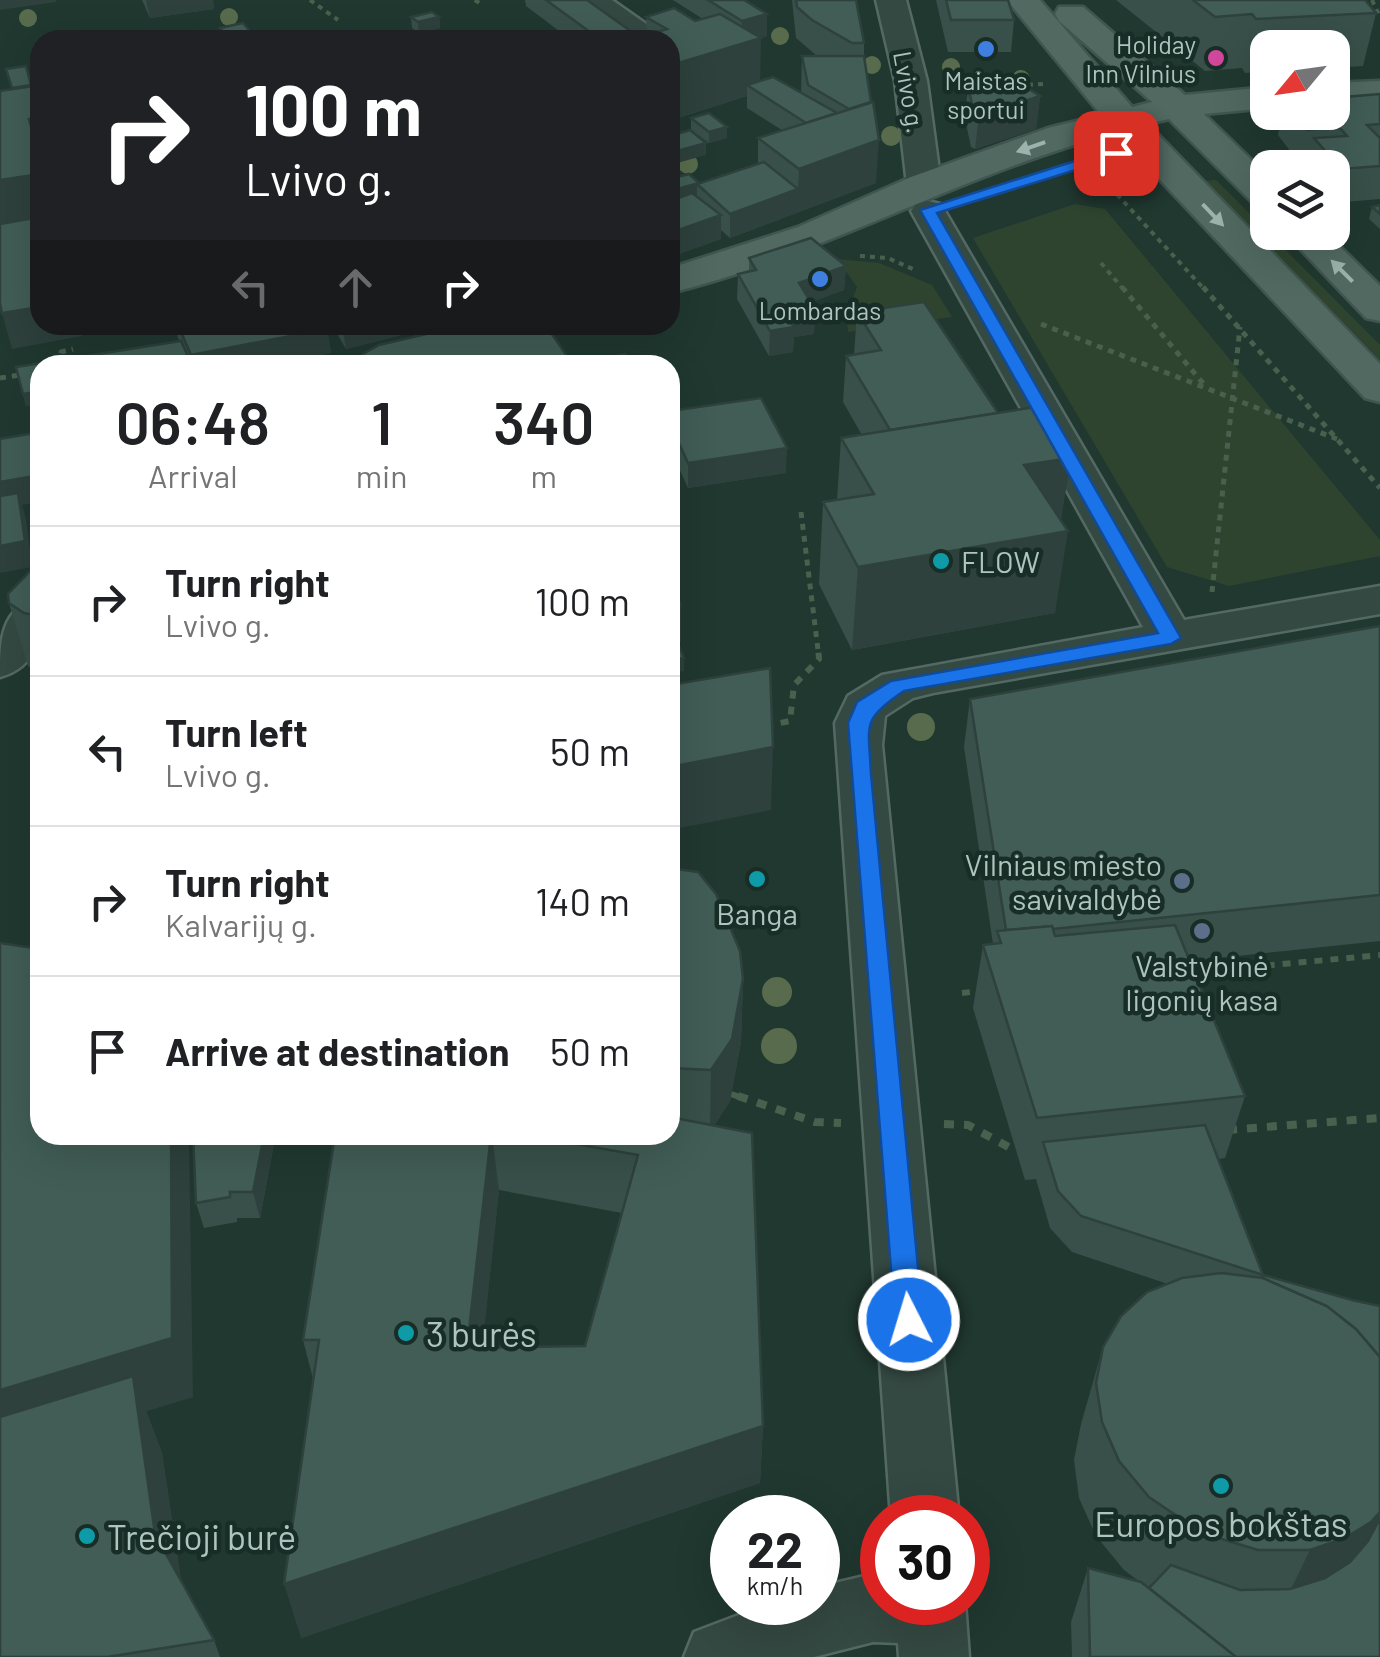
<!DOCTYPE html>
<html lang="en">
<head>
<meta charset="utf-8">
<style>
	:root { --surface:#fff; --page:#f6f6f6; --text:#202124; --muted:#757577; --line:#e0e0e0 }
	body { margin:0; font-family:Barlow,sans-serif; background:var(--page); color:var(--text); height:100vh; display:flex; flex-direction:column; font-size:38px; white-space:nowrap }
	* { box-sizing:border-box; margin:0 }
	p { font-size:32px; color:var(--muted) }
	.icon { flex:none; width:55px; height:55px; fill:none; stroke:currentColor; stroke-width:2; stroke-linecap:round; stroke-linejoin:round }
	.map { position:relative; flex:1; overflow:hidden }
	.details { position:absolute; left:30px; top:355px; width:650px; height:790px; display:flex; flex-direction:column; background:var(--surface); border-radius:30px; box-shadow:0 10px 40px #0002 }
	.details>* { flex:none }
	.hud { position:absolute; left:30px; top:30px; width:650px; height:305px; border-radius:30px; box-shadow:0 10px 40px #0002; background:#202124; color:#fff; overflow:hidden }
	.needle { width:65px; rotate:241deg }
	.controls { position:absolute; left:1250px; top:30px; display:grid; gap:20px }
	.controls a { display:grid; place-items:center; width:100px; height:100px; border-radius:20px; background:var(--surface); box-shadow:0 10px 40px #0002; font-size:50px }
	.speed { position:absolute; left:710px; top:1495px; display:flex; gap:20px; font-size:50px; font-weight:700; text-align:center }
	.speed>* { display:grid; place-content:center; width:130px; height:130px; border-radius:50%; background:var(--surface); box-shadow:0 10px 40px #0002; line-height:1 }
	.speed small { font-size:25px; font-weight:400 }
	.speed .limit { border:15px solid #d22; background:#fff; color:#111 }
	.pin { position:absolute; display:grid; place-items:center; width:85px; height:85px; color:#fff; margin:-42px; border-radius:20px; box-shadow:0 5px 15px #0006 }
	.me { position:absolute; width:110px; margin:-55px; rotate:355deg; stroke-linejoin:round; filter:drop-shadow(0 0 8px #0008) }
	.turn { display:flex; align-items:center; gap:35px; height:210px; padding:0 50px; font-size:45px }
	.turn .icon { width:130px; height:130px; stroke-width:2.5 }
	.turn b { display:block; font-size:70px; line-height:85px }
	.lanes { display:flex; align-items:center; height:95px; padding:0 50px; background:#0003; justify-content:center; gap:50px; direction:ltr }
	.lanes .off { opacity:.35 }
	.eta { display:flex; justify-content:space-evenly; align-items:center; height:170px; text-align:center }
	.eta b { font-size:60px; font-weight:600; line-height:70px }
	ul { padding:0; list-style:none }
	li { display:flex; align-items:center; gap:30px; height:150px; padding:0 50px; border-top:2px solid var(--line) }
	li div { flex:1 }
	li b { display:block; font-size:38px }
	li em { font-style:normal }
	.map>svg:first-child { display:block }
	.green { fill:#2e442e }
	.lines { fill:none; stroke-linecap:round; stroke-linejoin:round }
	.minor-casing { stroke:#546963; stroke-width:5 }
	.major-casing { stroke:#40554f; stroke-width:5 }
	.path-far3 { stroke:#49604e; stroke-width:4; stroke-dasharray:5 5; stroke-linecap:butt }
	.path-far2 { stroke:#49604e; stroke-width:5; stroke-dasharray:6 6; stroke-linecap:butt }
	.path-far1 { stroke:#49604e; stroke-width:6; stroke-dasharray:8 8; stroke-linecap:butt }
	.path { stroke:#49604e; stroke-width:8; stroke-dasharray:10 10; stroke-linecap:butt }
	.minor { fill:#344942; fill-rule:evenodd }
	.major { fill:#516961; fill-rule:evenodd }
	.tree { fill:#586c4d }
	.wall { fill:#385049; fill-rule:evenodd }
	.shaded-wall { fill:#2e413c }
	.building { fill:#415d55; stroke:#2e413c; stroke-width:2.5 }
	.oneway { fill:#9bb3ac }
	.route { fill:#1a73e8; stroke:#114b97; stroke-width:2.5 }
	.shop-dot { fill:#3f7fe0; stroke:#192d27; stroke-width:4 }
	.hotel-dot { fill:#d1479c; stroke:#192d27; stroke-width:4 }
	.culture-dot { fill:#0f9aa8; stroke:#192d27; stroke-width:4 }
	.service-dot { fill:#5c6f8a; stroke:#192d27; stroke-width:4 }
	.labels { text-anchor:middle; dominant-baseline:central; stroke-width:9; stroke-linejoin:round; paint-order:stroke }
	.far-poi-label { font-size:25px; fill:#aec5bf; stroke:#192d27 }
	.far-street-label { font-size:25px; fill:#aec5bf; stroke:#192d27 }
	.poi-label { font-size:30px; fill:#aec5bf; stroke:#192d27 }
	.near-poi-label { font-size:35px; fill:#aec5bf; stroke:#192d27; text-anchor:start }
</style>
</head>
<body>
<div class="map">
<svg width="1380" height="1657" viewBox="0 0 1380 1657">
	<rect width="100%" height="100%" fill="#203830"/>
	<g class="green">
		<polygon points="1216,180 1380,345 1380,360 1204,181"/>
		<polygon points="1075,204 1105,209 1380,540 1380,556 1229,586 1167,567 973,238"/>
		<polygon points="837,259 879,263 932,285 952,317 848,332 846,317 857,287"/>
	</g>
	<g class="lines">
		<g class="minor-casing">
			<g id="minor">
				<polygon points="577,0 612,0 669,40 633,40"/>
				<polygon points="876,0 906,0 927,81 941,185 936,192 912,192 907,185 895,81"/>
				<polygon points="928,201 940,204 945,211 1184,620 1380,586 1380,614 933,693 913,698 885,716 882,745 959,1518 891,1518 835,723 848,696 882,675 1143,627 911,211 916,204"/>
				<path d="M40 597C40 632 41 666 0 677 0 641 0 608 40 597Z"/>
				<polygon points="873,1574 882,1574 882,1602 965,1602 969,1657 899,1657 898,1643 873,1642 814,1657 684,1657 694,1632 773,1602 818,1602 818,1587"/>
			</g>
		</g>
		<g class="major-casing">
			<g id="major">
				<path d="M1007 0H1040L1132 107 1152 102 1059 21 1055 14 1059 7H1083L1185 95 1268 87V108L1204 114 1268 176V208L1255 205 1169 119 1148 124 1380 364V402L1365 398 1116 133C963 173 824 255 670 293V268L798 227 911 177 1048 128 1101 115Z"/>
				<polygon points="1380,81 1380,101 1332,103 1332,83"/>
				<polygon points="1284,232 1325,232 1380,286 1380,321 1366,318"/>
			</g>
		</g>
		<g class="path-far3">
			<polyline points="310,0 338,20"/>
			<polyline points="475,0 482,5"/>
			<polyline points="1372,0 1380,17"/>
			<polyline points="1018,85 1045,84"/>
			<polyline points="1090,165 1205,290"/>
			<polyline points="860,256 888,258 915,270"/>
			<polyline points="1101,263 1124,290"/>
		</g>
		<g class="path-far2">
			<polyline points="1122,287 1207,388"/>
			<polyline points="1203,287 1380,488"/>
			<polyline points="1041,324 1337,439"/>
			<polyline points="62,365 61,352 73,349"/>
			<polyline points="0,378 40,372"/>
			<polyline points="801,512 818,650"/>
			<polyline points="1212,592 1240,327"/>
		</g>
		<g class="path-far1">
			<polyline points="765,726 790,721 794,685 819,659 818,647"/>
			<polyline points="1187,973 1380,955"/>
			<polyline points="962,993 980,991"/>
			<polyline points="731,1094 745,1099"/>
		</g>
		<g class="path">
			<polyline points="738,1096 815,1122 841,1123"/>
			<polyline points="944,1124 968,1125 1016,1151"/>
			<polyline points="1227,1130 1380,1118"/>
		</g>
		<use href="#minor" class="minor"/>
		<use href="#major" class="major"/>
	</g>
	<g class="tree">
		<circle cx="229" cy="17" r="9"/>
		<circle cx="28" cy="18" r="9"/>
		<circle cx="780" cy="36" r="9"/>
		<circle cx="872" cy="65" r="9"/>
		<circle cx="951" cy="67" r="9"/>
		<circle cx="1021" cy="79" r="9"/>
		<circle cx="978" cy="81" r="10"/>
		<circle cx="891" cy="136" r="10"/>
		<circle cx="688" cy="164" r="10"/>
		<circle cx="921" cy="727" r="14"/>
		<circle cx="777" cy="992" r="15"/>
		<circle cx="779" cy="1046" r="18"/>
	</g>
	<g class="wall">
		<polygon points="142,0 213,0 214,9 150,18"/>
		<polygon points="525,0 587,0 632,40 571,40 526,6"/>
		<polygon points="673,0 744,0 767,14 767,36 760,38 760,81 801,93 802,56 817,56 796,38 792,0 856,0 864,43 864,56 876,183 730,238 721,230 721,239 670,257 670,175 674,178 699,183 758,164 758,138 782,130 747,108 747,96 675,119 670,115 670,40 639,40 639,37 647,35 646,17 695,21 703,19"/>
		<polygon points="936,0 1008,0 1014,20 1011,52 948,52"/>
		<polygon points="1116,0 1365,0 1376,13 1363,66 1332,68 1332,48 1268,48 1268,71 1245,73 1242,68 1205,71"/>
		<polygon points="411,17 439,17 440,28 419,33 412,28"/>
		<polygon points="220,28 254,36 255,40 222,40"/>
		<polygon points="968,86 1040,96 1036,129 975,149 971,147 965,119"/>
		<polygon points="1380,94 1380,199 1333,203 1332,168 1307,168 1309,163 1300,164 1278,135 1283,112 1332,112"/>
		<polygon points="691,118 727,127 727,138 709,143 691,130"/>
		<polygon points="1380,205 1380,229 1369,219 1372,207"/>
		<polygon points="749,258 846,266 844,290 811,302 815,309 814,334 794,337 793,352 769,356 737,299 738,274 749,272"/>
		<polygon points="857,312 1061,520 1055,613 852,650 819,584 823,502 837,500 841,438 862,435 843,402 846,356 854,355"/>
		<polygon points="174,325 325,325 327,329 331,353 271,365 40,365 40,404 26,406 16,367 179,341"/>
		<polygon points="332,325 441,325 346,349"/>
		<polygon points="670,411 786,473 688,488 670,449"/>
		<polygon points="40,561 40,674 28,666 9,603"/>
		<polygon points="1380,626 1380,941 1190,961 1245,1096 1225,1158 1219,1159 1263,1275 1380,1657 1072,1657 1071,1622 1088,1568 1140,1582 1124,1570 1096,1536 1079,1498 1074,1460 1081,1424 1103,1347 1168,1284 1072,1252 1050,1228 1036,1179 1025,1180 973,1008 983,945 993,944 964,747 970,699"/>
		<path d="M670 868 743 979 741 1042 730 1101 714 1126 763 1426 760 1483 301 1638 313 1379 303 1340 335 1135H670ZM499 1190 622 1213 585 1346 482 1348Z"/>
		<polygon points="0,943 193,1397 146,1411 162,1453 181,1581 214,1640 220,1657 0,1657"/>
		<polygon points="274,1144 260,1218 237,1218 237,1222 204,1228 196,1203"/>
	</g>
	<g class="shaded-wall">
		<polygon points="0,0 56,0 56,2 0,10"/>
		<polygon points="146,0 213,0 214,9 150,18"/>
		<polygon points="767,14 767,36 742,43 742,21"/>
		<polygon points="439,17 440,28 419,33 418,22"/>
		<polygon points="632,32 632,40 622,40 622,35"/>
		<polygon points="761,38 760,92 747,85 747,96 675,119 675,64"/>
		<polygon points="1040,96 1036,129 975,149 979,116"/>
		<polygon points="40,118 40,165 29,119"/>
		<polygon points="727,127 727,138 709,143 709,132"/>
		<polygon points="879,140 876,183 730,238 730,214 798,189 799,169"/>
		<polygon points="706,143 706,155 670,165 670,153"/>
		<polygon points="40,174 40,233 0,240 0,180"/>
		<polygon points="697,184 697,196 670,203 670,191"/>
		<polygon points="721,215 721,239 670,257 670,233"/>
		<polygon points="846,266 844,290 798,307 799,283"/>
		<polygon points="40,307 40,325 80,325 82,336 12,349 2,313"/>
		<polygon points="815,309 814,334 794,337 793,352 769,356 770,331 786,314"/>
		<polygon points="91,325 126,325 92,330"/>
		<polygon points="342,325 441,325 346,349"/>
		<polygon points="327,329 331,353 271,365 193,365 191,355"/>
		<polygon points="40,391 40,404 26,406 23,394"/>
		<polygon points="787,448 786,473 688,488 688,463"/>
		<polygon points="1071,458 1059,533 1068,531 1055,613 852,650 858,567 1024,465"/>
		<polygon points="40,475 40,502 22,505 26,519 32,567 0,573 0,482"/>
		<polygon points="681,605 681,642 670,644 670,607"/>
		<polygon points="684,658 684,671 670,673 670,660"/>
		<polygon points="773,747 771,810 670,830 670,767"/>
		<polygon points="743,979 741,1042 730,1101 710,1132 711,1070"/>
		<polygon points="171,1135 189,1135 193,1397 146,1411 162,1453 185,1606 155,1534 0,1456 0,1390"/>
		<polygon points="264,1135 272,1135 274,1144 260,1218 253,1192"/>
		<polygon points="491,1135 492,1135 499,1190 476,1407 467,1348"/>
		<polygon points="763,1426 760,1483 301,1638 284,1584"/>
		<polygon points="1380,1512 1380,1518 1351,1574 1275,1622 1310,1550"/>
	</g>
	<g class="building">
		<polygon points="546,0 587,0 632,32 622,35 627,40 601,40"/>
		<polygon points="708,0 744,0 767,14 742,21"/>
		<polygon points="796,0 856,0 864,43 852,43 812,20 797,7"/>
		<polygon points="946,0 1008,0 1014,20 951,20"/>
		<polygon points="1193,0 1365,0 1376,13 1256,19 1252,14 1215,17"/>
		<polygon points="674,8 695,21 720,14 761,38 675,64 670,60 670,40 643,40 639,37 667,29 646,17"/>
		<polygon points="432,12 439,17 418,22 411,17"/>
		<polygon points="243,23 254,36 230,40 220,28"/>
		<polygon points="192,31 204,32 209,37 201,40 152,40"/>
		<polygon points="476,35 481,40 452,40"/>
		<polygon points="521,35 528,40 504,39"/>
		<polygon points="802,56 864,56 871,102 849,109 808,85"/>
		<polygon points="26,66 31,85 12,88 6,69"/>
		<polygon points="1004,74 1040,96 979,116 974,113 968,86"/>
		<polygon points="773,77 837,113 806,123 747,85"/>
		<polygon points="40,85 40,118 29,119 39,158 40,158 40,174 0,180 0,91"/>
		<polygon points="1380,94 1380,124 1367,125 1380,138 1380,166 1341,169 1314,138 1347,136 1339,127 1307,130 1294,112 1332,112 1332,98"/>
		<polygon points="873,102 879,140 799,169 758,138"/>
		<polygon points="709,113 727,127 709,132 691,118"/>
		<polygon points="690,130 706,143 670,153 670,136"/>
		<polygon points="764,162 798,189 730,214 697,184"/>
		<polygon points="689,174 699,183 670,191 670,175 674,178"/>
		<polygon points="692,193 721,215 670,233 670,201"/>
		<polygon points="1380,205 1380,214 1372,207"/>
		<polygon points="40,217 40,307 2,313 0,303 0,224"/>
		<polygon points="811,238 846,266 799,283 815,309 786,314 794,327 770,331 738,274 756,270 749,258"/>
		<polygon points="924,302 998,413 890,430 846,356 881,350 857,312"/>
		<polygon points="178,325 325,325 327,329 191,355"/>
		<polygon points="465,325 546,325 573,365 355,365 363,354 379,345"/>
		<polygon points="181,341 192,365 40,365 40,391 23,394 16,367"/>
		<polygon points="625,354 633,365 577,365"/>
		<polygon points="761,398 787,448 688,463 670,424 670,411"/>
		<polygon points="1035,407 1071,458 1024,465 1068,531 858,567 823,502 874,494 841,438"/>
		<polygon points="40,432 40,475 0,482 0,439"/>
		<polygon points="18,493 25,541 0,546 0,496"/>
		<polygon points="40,561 40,616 24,613 9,603 8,594"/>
		<polygon points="670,580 681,605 670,607"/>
		<polygon points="1380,626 1380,895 1053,929 1052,926 1006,930 970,699"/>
		<polygon points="675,636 684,658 670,660 670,637"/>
		<polygon points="770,668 773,747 670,767 670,685"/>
		<polygon points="670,868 698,872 716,894 740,951 743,979 732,1039 711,1070 670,1068"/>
		<polygon points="1175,925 1245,1096 1037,1118 983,945 1001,943 997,931 1052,926 1055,936"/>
		<polygon points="0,943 40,949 40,1135 171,1135 172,1338 0,1390"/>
		<polygon points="670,1117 752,1133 763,1426 284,1584 319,1340 303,1340 335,1135 491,1135 467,1348 585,1346 638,1155 525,1135 670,1135"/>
		<polygon points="1205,1125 1263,1275 1081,1216 1058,1191 1043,1142"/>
		<polygon points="193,1135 264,1135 253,1192 230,1192 230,1197 196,1203"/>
		<polygon points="1221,1273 1263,1278 1327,1306 1356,1329 1380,1357 1380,1512 1371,1522 1345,1538 1310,1550 1258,1550 1202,1533 1149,1497 1119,1461 1102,1422 1096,1383 1103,1347 1121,1316 1147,1292 1182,1278"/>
		<polygon points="1263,1275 1352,1300 1380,1306 1380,1357 1356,1329 1327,1306 1263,1278"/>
		<polygon points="133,1376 155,1534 214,1640 107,1657 0,1657 0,1417"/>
		<polygon points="1380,1518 1380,1657 1236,1657 1149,1588 1171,1565 1240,1590 1290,1589 1325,1578 1350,1562 1368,1541"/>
		<polygon points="1088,1568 1141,1582 1236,1657 1090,1657"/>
	</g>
	<defs><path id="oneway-solid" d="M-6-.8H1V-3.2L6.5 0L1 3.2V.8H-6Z" transform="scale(2.5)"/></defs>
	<g class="oneway">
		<use href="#oneway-solid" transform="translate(1031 147) rotate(161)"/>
		<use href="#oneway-solid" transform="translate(1213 215) rotate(46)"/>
		<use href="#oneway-solid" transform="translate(1342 271) rotate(-135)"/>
	</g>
	<path class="route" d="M1116 148 1123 153 1121 156 937 213 1181 638 1171 644 904 691C860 720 869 725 871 774L923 1320 919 1329 909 1333 899 1329 895 1320 848 723 857 702 891 681 1158 633 920 210Z"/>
	<g class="shop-dot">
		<circle cx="986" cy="49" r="10"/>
		<circle cx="820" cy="279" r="10"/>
	</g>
	<circle class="hotel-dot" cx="1216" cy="58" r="10"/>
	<g class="culture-dot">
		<circle cx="941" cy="561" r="10"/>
		<circle cx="757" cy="879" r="10"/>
		<circle cx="406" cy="1333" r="10"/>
		<circle cx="1221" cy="1486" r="10"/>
		<circle cx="87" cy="1536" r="10"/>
	</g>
	<g class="service-dot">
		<circle cx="1182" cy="881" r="10"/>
		<circle cx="1202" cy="931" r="10"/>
	</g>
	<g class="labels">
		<g class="far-poi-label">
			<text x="1196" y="44" text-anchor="end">Holiday<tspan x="1196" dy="29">Inn Vilnius</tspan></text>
			<text x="986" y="80">Maistas<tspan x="986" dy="29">sportui</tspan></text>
			<text x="820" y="310">Lombardas</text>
		</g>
		<g class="far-street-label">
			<text transform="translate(910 92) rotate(80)">Lvivo g.</text>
		</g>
		<g class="poi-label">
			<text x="961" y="561" text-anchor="start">FLOW</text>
			<text x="1162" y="864" text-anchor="end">Vilniaus miesto<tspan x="1162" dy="34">savivaldybė</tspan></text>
			<text x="757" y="913">Banga</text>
			<text x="1202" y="965">Valstybinė<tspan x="1202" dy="34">ligonių kasa</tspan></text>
		</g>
		<g class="near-poi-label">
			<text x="426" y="1333">3 burės</text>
			<text x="1221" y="1523" text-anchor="middle">Europos bokštas</text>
			<text x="107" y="1536">Trečioji burė</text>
		</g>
	</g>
</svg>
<div class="controls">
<a><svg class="needle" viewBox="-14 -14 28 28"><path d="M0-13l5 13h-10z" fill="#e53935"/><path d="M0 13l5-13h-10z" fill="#757577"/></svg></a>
<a><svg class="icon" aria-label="layers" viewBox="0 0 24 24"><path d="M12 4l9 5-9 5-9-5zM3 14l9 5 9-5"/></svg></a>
</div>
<div class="speed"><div>22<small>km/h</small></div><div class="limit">30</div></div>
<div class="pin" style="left:1116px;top:153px;background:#d93025"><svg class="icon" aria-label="arrive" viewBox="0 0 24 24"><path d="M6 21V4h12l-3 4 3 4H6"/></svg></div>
<svg class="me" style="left:909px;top:1320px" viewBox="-20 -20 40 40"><circle r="17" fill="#1a73e8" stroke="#fff" stroke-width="3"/><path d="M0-11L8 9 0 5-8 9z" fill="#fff"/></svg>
<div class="hud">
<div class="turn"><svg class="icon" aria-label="right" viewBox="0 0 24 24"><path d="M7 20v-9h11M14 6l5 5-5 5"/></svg><div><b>100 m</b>Lvivo g.</div></div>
<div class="lanes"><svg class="icon off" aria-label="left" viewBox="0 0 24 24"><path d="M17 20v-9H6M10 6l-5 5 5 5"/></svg><svg class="icon off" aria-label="ahead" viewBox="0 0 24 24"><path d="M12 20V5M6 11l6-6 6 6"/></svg><svg class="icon" aria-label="right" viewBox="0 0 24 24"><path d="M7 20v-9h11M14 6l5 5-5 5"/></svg></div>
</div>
<section class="details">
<div class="eta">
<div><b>06:48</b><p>Arrival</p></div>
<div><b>1</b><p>min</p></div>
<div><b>340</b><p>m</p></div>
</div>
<ul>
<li><svg class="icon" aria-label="right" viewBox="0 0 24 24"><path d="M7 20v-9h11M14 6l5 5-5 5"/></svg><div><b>Turn right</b><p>Lvivo g.</p></div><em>100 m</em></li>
<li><svg class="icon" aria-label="left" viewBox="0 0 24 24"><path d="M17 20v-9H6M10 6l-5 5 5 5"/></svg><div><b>Turn left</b><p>Lvivo g.</p></div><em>50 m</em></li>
<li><svg class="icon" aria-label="right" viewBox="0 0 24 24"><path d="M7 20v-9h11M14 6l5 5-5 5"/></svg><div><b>Turn right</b><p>Kalvarijų g.</p></div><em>140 m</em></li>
<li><svg class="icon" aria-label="arrive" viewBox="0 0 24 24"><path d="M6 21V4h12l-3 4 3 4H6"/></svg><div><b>Arrive at destination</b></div><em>50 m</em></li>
</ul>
</section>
</div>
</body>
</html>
